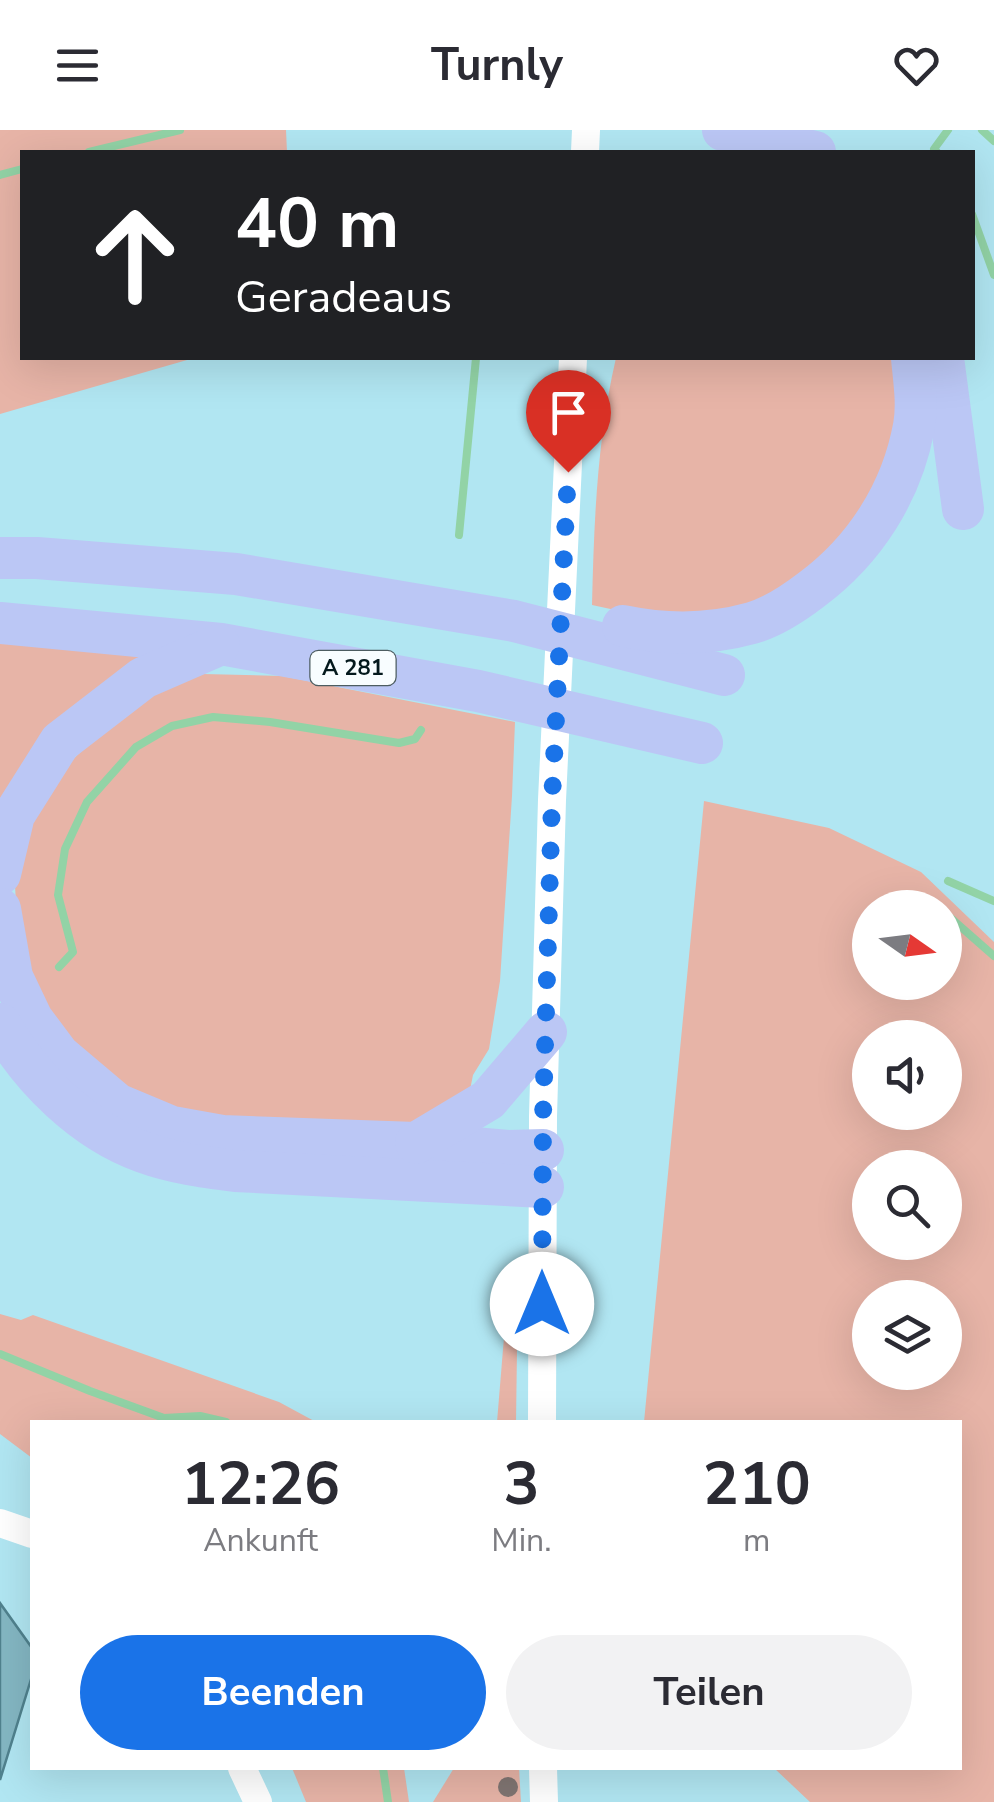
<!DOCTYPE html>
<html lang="de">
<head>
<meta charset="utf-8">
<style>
	:root { --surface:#fff; --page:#f2f2f3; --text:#2b2b33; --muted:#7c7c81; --accent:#1a73e8 }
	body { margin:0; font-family:"Nunito Sans",sans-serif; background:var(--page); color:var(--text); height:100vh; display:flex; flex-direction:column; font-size:38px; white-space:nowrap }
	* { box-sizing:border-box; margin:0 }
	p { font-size:32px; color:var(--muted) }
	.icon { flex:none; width:55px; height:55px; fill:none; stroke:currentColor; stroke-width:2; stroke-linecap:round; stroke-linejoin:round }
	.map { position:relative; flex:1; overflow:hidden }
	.panel { position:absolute; left:30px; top:1290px; width:932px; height:350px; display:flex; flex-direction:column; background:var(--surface); border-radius:0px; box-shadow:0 10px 40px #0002 }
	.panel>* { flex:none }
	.guide { position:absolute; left:20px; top:20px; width:955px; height:210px; border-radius:0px; box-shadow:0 10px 40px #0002; background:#202124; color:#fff; overflow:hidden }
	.needle { width:65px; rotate:104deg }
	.buttons { position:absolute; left:852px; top:760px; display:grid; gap:20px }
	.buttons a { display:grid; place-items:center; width:110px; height:110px; border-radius:50%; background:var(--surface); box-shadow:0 10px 40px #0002; font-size:50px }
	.pin { position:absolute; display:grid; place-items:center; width:85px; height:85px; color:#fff; margin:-102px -42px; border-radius:50% 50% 50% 0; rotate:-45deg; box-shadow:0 0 10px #0007 }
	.pin .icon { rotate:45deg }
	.me { position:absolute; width:110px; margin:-55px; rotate:0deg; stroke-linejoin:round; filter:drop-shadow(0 0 8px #0008) }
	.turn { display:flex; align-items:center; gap:35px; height:210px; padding:0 50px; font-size:45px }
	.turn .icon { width:130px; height:130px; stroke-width:2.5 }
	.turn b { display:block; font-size:70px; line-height:85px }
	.eta { display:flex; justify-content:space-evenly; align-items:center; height:170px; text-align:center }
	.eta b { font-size:60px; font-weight:700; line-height:70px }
	.primary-button { display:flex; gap:20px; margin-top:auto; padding:20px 50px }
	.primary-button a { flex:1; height:115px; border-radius:60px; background:var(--accent); color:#fff; font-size:40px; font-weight:700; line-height:115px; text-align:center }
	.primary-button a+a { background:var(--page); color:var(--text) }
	header { display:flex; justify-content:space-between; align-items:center; height:130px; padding:0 50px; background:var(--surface); font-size:45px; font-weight:700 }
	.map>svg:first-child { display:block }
	.green { fill:#e7b4a7; fill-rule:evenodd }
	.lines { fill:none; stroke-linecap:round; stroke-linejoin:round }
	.stream { stroke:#92d3a6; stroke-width:8 }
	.building { fill:#84b7c3; stroke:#50828e; stroke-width:2.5 }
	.minor { stroke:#fff; stroke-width:28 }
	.highway { stroke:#bbc7f5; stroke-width:42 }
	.tree { fill:#807572 }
	.route { stroke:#1a73e8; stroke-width:18; stroke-dasharray:0 32.4 }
	.labels { text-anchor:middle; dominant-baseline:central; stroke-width:9; stroke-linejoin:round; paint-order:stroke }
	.shield { fill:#f8fdff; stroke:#4d5d61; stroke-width:2.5 }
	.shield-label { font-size:22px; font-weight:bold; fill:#04191d }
</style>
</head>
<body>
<header><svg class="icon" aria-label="menu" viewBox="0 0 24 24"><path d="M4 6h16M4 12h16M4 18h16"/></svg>Turnly<svg class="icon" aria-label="heart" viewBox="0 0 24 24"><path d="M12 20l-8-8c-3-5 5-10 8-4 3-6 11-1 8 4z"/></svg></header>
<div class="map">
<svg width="994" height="1672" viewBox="0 0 994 1672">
	<rect width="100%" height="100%" fill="#b1e6f2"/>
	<g class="green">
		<polygon points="0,0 286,0 287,22 22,22 22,228 194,228 0,284"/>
		<path d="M616 228H899V308L876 373 773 472 708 491 643 486 592 475C594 392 597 309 616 228Z"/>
		<polygon points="0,512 179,526 127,546 0,703"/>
		<polygon points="203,544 282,546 515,592 512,666 500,851 489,919 473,945 470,960 400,1003 148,979 42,882 18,812 14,736 40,661 138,567"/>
		<path d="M704 671 829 698 921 742 994 812V1672H810L774 1638H960V1292H644ZM870 778H945V852H870ZM870 908H945V982H870ZM870 1038H945V1112H870ZM870 1168H945V1242H870Z"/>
		<polygon points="509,1147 518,1147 516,1292 497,1292"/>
		<polygon points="0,1184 21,1190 33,1185 279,1272 316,1292 32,1292 32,1328 0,1304"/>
		<polygon points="292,1638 404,1638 409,1672 306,1672"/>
		<polygon points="454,1638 519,1638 521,1672 433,1672"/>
	</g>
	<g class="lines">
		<g class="stream">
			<polyline points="982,0 994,11"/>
			<polyline points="89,22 180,0"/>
			<polyline points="937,22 934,19 948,0"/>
			<polyline points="0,45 22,39"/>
			<polyline points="972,84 994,145"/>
			<polyline points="459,405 476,228"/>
			<polyline points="948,751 994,771"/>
			<polyline points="936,775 939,778"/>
			<polyline points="945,783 994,826"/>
			<polyline points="59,837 73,822 58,765 65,719 87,672 136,617 172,596 213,587 270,592 399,613 415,609 421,600"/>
			<polyline points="0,1224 90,1261 164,1288 200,1286 226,1292"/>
			<polyline points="383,1638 388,1672"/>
		</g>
	</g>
	<polygon class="building" points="0,1473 32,1518 32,1546 0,1650"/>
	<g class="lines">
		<g class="minor">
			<polyline points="585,22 586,0"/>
			<polyline points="542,1292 543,987 552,670 573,228"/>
			<polyline points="0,1393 32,1404"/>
			<polyline points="242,1638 258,1672"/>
			<polyline points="543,1638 544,1672"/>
		</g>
		<g class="highway">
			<polyline points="723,0 815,22"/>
			<polyline points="943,228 963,379"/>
			<polyline points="0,428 37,428 236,444 514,491 724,545"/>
			<polyline points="0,493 221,514 478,561 702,613"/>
			<path d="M623 496C666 505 709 505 752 493 773 487 794 473 811 460 865 420 902 362 914 296 918 274 914 250 912 228"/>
			<polyline points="0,744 14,685 60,612 143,548 219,515"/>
			<polyline points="0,779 12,847 32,889 59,925 117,974 172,997 222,1006 416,1013 508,1021 543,1020"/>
			<path d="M0 894C30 948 84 1001 143 1022 173 1033 204 1037 235 1041L543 1057"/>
			<polyline points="416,1013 488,970 546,902"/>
		</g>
	</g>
	<circle class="tree" cx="508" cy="1657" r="10"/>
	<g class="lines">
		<polyline class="route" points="542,1174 543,987 552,670 568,342"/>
	</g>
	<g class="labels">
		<rect class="shield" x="310.5" y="521" width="85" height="34" rx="8"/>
		<g class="shield-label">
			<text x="353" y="538">A 281</text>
		</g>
	</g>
</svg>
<div class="buttons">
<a><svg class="needle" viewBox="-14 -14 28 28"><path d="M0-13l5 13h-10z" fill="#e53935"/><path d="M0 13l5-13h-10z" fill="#7c7c81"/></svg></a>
<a><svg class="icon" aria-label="sound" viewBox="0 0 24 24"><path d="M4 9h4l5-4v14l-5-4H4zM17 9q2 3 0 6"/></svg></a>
<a><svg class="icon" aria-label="search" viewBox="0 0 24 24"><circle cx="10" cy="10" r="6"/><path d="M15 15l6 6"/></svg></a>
<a><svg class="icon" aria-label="layers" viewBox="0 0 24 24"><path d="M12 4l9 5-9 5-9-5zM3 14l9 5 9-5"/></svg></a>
</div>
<div class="pin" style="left:568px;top:342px;background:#d93025"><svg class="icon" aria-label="arrive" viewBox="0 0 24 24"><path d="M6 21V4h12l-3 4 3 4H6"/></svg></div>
<svg class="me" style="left:542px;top:1174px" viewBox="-20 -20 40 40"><circle r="19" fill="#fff"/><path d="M0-13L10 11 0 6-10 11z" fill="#1a73e8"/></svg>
<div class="guide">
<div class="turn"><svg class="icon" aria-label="ahead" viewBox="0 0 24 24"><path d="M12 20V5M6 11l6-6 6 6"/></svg><div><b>40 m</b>Geradeaus</div></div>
</div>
<section class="panel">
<div class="eta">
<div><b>12:26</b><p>Ankunft</p></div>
<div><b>3</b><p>Min.</p></div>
<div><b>210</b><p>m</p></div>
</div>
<div class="primary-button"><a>Beenden</a><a>Teilen</a></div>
</section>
</div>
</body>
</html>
